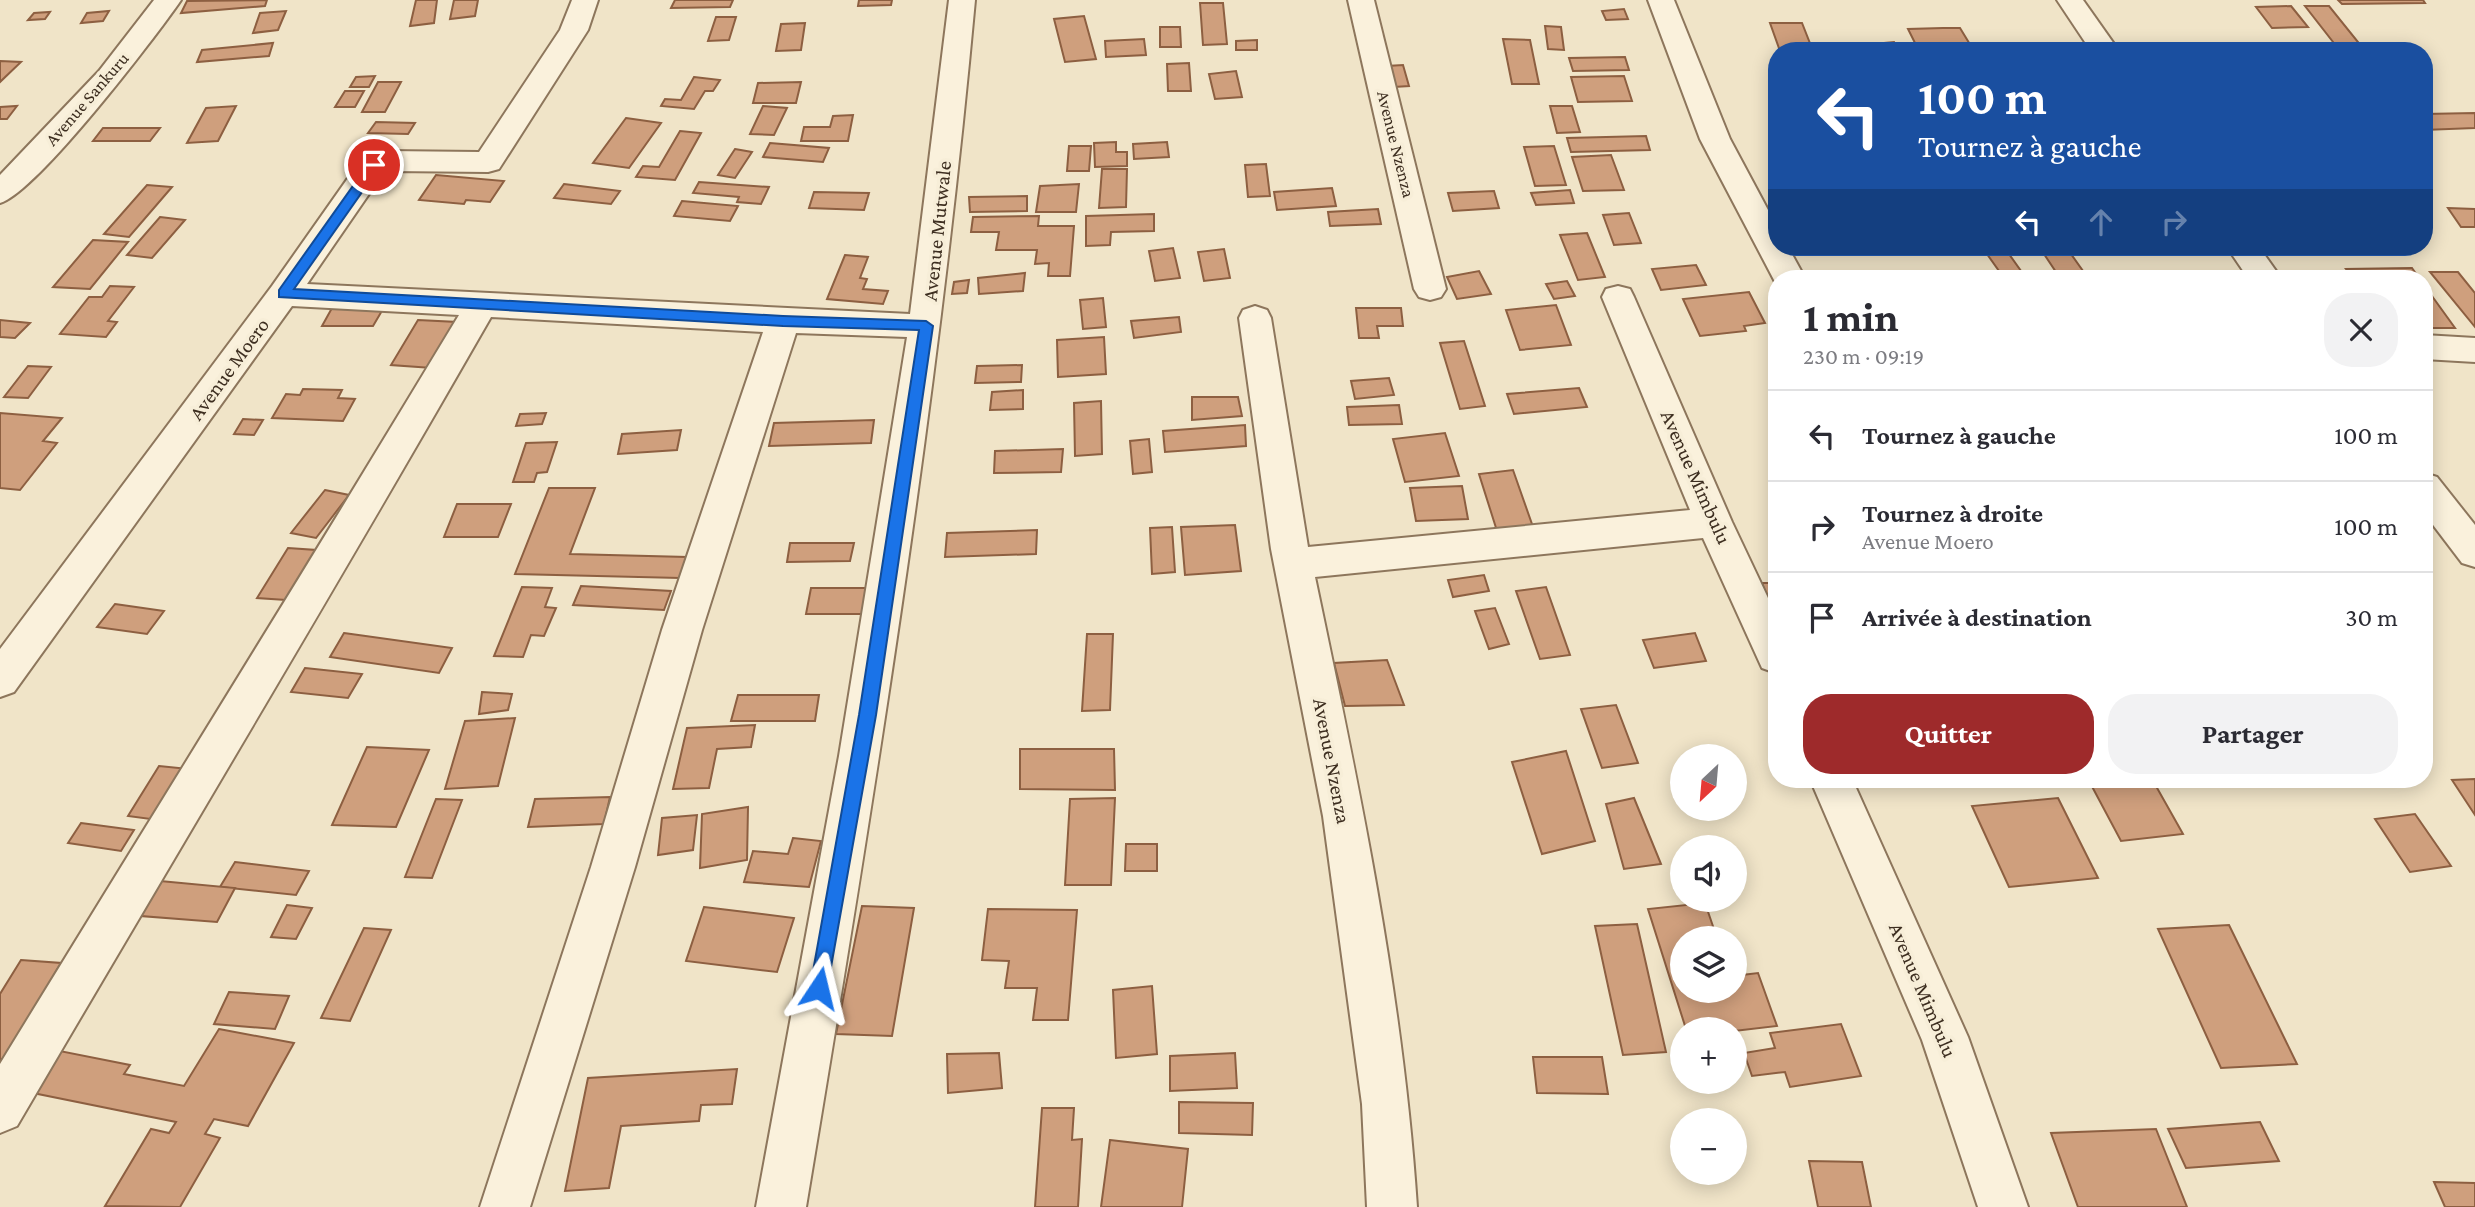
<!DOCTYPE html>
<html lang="fr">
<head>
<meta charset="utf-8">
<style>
	:root { --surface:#fff; --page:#f2f2f3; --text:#2b2b33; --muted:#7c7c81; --line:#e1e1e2; --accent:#9e2a2b }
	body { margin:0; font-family:"Crimson Pro",serif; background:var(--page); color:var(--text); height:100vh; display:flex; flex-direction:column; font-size:26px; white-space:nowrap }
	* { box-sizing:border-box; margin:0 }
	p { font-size:23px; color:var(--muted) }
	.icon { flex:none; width:38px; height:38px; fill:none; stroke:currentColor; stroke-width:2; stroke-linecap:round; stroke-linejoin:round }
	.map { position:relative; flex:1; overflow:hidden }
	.sheet { position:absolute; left:1768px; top:270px; width:665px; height:518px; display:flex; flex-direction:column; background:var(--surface); border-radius:28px; box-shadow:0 4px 18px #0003 }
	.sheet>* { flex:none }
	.hud { position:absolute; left:1768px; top:42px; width:665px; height:214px; border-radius:28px; box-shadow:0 4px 18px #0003; background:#1a4fa0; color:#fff; overflow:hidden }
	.needle { width:46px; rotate:206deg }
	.buttons { position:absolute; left:1670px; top:744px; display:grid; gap:14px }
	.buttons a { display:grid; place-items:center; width:77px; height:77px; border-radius:50%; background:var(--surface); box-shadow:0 4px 18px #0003; font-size:35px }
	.pin { position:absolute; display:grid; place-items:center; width:60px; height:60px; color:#fff; margin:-30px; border:4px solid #fff; border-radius:50%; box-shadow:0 2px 7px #0007 }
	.me { position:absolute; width:77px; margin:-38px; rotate:10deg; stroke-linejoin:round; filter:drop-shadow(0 0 5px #0008) }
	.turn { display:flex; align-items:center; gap:24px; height:147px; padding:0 35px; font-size:32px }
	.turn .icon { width:91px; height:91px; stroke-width:2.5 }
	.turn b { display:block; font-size:49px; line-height:60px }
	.lanes { display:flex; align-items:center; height:66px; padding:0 35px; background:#0003; justify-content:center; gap:35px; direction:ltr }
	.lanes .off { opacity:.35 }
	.round { display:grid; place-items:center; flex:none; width:74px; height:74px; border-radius:28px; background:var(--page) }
	.summary { display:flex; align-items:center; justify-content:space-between; height:119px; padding:0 35px }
	h1 { font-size:42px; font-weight:700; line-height:52px }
	.button { display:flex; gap:14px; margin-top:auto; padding:14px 35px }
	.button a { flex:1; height:80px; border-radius:28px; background:var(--accent); color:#fff; font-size:28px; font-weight:700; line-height:80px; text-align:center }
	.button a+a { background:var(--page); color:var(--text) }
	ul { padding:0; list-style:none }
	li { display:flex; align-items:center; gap:21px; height:91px; padding:0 35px; border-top:2px solid var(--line) }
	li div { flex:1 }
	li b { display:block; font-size:26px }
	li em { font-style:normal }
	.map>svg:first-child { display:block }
	.building { fill:#cf9f7d; stroke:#8d5f41; stroke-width:2 }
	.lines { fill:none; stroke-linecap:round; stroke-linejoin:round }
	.minor-casing { stroke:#8d765c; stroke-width:4 }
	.minor { fill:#faf1dc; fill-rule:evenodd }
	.route { fill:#1a73e8; stroke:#114b97; stroke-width:2 }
	.labels { text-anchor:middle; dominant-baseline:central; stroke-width:7; stroke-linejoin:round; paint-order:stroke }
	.far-street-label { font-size:18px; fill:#3d2e20; stroke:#f7eed8 }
	.street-label { font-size:21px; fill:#3d2e20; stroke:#f7eed8 }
</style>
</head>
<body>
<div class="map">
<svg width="2475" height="1207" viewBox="0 0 2475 1207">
	<rect width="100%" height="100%" fill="#f0e4c8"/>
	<g class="building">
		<polygon points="267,0 265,6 181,13 187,1"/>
		<polygon points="416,0 437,0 434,23 410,26"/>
		<polygon points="454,0 478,0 475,16 450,19"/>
		<polygon points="675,0 733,0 730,7 671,8"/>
		<polygon points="859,0 892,0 891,5 858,6"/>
		<polygon points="2338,0 2423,0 2425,3 2342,4"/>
		<polygon points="1200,3 1223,3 1227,44 1203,45"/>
		<polygon points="2291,6 2308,27 2272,28 2256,7"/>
		<polygon points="2305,6 2329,6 2362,47 2337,47"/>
		<polygon points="1624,9 1628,19 1606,20 1602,11"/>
		<polygon points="109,11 103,21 81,23 87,13"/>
		<polygon points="286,11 278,30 253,33 260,13"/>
		<polygon points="50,12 45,19 28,20 34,13"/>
		<polygon points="1084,16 1096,59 1065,62 1054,19"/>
		<polygon points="716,17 736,17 729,40 708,41"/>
		<polygon points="805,23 801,50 776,51 781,24"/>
		<polygon points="1770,23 1802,23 1813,51 1780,51"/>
		<polygon points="1545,26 1561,27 1564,50 1548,49"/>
		<polygon points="1160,27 1180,27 1181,47 1160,47"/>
		<polygon points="1943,28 1960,28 1974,51 1919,51 1908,29"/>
		<polygon points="1144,39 1146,55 1106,57 1105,41"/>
		<polygon points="1503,39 1530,40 1539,84 1512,84"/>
		<polygon points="1257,40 1257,50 1236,50 1236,41"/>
		<polygon points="1894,42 1899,51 1877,51 1872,44"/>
		<polygon points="273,43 269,56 197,62 202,50"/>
		<polygon points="1625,57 1629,70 1573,71 1569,58"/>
		<polygon points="0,61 21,62 0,82"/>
		<polygon points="1189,63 1191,91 1168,91 1167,64"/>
		<polygon points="1403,65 1409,86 1394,87 1387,66"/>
		<polygon points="1236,71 1242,97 1215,99 1209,74"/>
		<polygon points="375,76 369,87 350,87 356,77"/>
		<polygon points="1624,76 1632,101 1578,102 1571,77"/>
		<polygon points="694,77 720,80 713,91 705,91 694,109 661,106 665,99 681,100"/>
		<polygon points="378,82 401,82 385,112 362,112"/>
		<polygon points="801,82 796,103 753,103 758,83"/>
		<polygon points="345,91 364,91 355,107 335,107"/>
		<polygon points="17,106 7,119 0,119 0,107"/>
		<polygon points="236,106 218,141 187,143 206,108"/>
		<polygon points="763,106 787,108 774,135 750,134"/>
		<polygon points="1550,106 1572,106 1580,132 1557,133"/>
		<polygon points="2475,113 2475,128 2424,130 2424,114"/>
		<polygon points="853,115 848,141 801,141 804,127 830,127 833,116"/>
		<polygon points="626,118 661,123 629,168 593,163"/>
		<polygon points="376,122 415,123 408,134 368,133"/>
		<polygon points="103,128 160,128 150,141 93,141"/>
		<polygon points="680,131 701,133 675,180 636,177 643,166 659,167"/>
		<polygon points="1646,136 1650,150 1571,152 1567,138"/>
		<polygon points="1116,142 1116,152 1127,152 1127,166 1095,167 1094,143"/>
		<polygon points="1167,142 1169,157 1134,159 1133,144"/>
		<polygon points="770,143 829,148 823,162 763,157"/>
		<polygon points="1069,146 1091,146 1089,171 1067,171"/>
		<polygon points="1554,146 1566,185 1535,186 1524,147"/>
		<polygon points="735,149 752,152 735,178 718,175"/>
		<polygon points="1611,155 1624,190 1583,191 1572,157"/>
		<polygon points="1266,164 1270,196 1248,197 1245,165"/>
		<polygon points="1102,169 1127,169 1126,207 1099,208"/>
		<polygon points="436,175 504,181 490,202 466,200 464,204 419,200"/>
		<polygon points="699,182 769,187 761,204 737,202 739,197 693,193"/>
		<polygon points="564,184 620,191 611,204 554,198"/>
		<polygon points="1079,184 1076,212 1036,212 1040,186"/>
		<polygon points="147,185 172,187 129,237 104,234"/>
		<polygon points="1332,188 1336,206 1277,210 1274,192"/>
		<polygon points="1570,190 1574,203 1536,205 1531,193"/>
		<polygon points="1494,191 1499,208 1453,211 1448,193"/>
		<polygon points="814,192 869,193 864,210 809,208"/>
		<polygon points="1027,196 1027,211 970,212 969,197"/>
		<polygon points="682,201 738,206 730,221 674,216"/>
		<polygon points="2448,208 2475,209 2475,227 2461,227"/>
		<polygon points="1378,209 1381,224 1330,226 1328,212"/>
		<polygon points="1629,213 1641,243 1614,245 1603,215"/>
		<polygon points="1154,214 1154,231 1111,232 1110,245 1086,246 1086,216"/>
		<polygon points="1039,216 1038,226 1074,226 1070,276 1048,276 1049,263 1035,264 1037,250 996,250 999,232 971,232 973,217"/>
		<polygon points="160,217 185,220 152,258 127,255"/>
		<polygon points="1587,233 1605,277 1578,280 1560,235"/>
		<polygon points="93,240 128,242 90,289 53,287"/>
		<polygon points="1982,247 2004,247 2026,278 2004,278"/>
		<polygon points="2066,247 2088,278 2060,278 2040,248"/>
		<polygon points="1173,248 1180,278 1155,281 1149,251"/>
		<polygon points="1224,249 1230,278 1204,281 1198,252"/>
		<polygon points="845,255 868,257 860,278 867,279 863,289 888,291 883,304 827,299"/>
		<polygon points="1696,265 1706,285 1661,290 1652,269"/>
		<polygon points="2412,268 2419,278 2353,278 2346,269"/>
		<polygon points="1479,271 1491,294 1457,299 1447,277"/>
		<polygon points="2430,272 2458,272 2475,293 2475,327"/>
		<polygon points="1025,273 1023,291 979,294 978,278"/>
		<polygon points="969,280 967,293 952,294 954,282"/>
		<polygon points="1567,281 1575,296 1554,299 1546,284"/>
		<polygon points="2424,285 2455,328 2424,328"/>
		<polygon points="110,286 134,287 108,321 117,322 106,337 60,334 89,297 102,297"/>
		<polygon points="1749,292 1765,323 1744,326 1746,331 1700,336 1683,299"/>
		<polygon points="1103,298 1106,327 1083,329 1080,300"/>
		<polygon points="1556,305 1571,345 1520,350 1506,310"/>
		<polygon points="332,308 383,309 373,326 322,326"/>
		<polygon points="1356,308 1401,308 1403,326 1377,326 1379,338 1359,338"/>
		<polygon points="1179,317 1181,332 1134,338 1131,321"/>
		<polygon points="0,320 30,323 15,338 0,337"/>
		<polygon points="418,320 457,322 432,368 391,365"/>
		<polygon points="1104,337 1106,374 1058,377 1057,340"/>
		<polygon points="1464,341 1485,406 1460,409 1440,343"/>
		<polygon points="1022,365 1021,382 975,383 977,366"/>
		<polygon points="28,366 51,367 28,398 4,397"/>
		<polygon points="1389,378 1394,395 1355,399 1351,381"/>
		<polygon points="1579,388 1587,407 1514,414 1507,394"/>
		<polygon points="303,389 342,390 338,398 355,399 343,421 272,418 286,394 300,395"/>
		<polygon points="1023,390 1023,409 990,410 992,392"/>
		<polygon points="1192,397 1238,397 1242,416 1192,420"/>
		<polygon points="1101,401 1102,454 1075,456 1074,403"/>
		<polygon points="1399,405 1402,424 1349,425 1347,407"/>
		<polygon points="0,413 62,418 43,441 57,443 20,490 0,488"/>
		<polygon points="546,413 542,424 516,426 520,414"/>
		<polygon points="243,419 263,420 254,435 234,434"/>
		<polygon points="874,420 871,443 769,446 774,423"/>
		<polygon points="1245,425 1246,446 1165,452 1163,431"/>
		<polygon points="681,430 677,450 618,454 622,434"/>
		<polygon points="1445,433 1459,476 1405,482 1393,439"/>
		<polygon points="1149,439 1152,472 1133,474 1130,441"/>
		<polygon points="557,442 547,472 537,473 534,482 513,482 526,443"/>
		<polygon points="1063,449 1061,472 994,473 995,451"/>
		<polygon points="1513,470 1533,527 1497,531 1479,474"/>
		<polygon points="1462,486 1468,519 1416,521 1410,488"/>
		<polygon points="549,488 595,488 570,554 687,557 680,578 515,574"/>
		<polygon points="325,490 349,495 316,538 291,533"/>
		<polygon points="457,504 511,504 498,537 444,537"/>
		<polygon points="1235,525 1241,571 1185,575 1181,527"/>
		<polygon points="1172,527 1175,572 1152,574 1150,528"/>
		<polygon points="1037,530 1036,554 945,557 947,533"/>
		<polygon points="790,543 854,543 850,561 787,562"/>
		<polygon points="288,548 316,550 286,600 257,598"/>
		<polygon points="1484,575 1489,591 1453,597 1448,580"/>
		<polygon points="1762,583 1776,583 1776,627"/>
		<polygon points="581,586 671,591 664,610 573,605"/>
		<polygon points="522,587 552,588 545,607 556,608 544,636 531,635 523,657 494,656"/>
		<polygon points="1546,587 1570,655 1540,659 1516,591"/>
		<polygon points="811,588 867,588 862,614 806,614"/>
		<polygon points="115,604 164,611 147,634 97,627"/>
		<polygon points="1495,608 1509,644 1489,649 1475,611"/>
		<polygon points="344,633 452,648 439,673 330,657"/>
		<polygon points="1695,633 1706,661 1654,668 1643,640"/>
		<polygon points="1087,634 1113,634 1110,710 1082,711"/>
		<polygon points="1387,660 1404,705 1345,706 1334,663"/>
		<polygon points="305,668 362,674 348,698 291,692"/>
		<polygon points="482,692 512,694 508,710 479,714"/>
		<polygon points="738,695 819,695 815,721 731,721"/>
		<polygon points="1616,705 1638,763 1602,768 1581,709"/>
		<polygon points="515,718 498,786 445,789 465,721"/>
		<polygon points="755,725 751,747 717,749 709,788 673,789 687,728"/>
		<polygon points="367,747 429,750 396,827 332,825"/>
		<polygon points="1020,749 1114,749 1115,790 1020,789"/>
		<polygon points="1566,751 1595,841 1542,854 1512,762"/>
		<polygon points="159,766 189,769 158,820 128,816"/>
		<polygon points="2088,779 2152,779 2183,834 2121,841"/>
		<polygon points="2475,779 2475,815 2452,780"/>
		<polygon points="610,797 604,824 528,827 535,799"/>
		<polygon points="1115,798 1111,885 1065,885 1070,799"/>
		<polygon points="1634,798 1661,864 1624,869 1606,804"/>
		<polygon points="2058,798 2098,878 2009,887 1972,806"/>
		<polygon points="436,799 462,800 432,878 405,877"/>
		<polygon points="748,807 747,860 700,868 702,814"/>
		<polygon points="2415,814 2451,866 2410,872 2375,819"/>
		<polygon points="697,815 693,850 658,855 662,818"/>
		<polygon points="81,823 134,830 121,851 68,843"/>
		<polygon points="793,838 821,841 809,887 744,882 753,851 788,854"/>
		<polygon points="1126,844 1157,844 1157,871 1125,871"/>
		<polygon points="235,862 309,871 296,895 220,887"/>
		<polygon points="160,881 235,888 217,922 141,916"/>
		<polygon points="1705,903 1717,938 1682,938 1682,990 1734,990 1734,976 1758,973 1777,1026 1734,1031 1686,1029 1648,909"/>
		<polygon points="287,905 312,908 296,939 271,937"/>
		<polygon points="862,906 914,908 892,1036 836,1034"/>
		<polygon points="704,907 794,918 777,972 686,961"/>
		<polygon points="988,909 1077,910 1068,1020 1033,1020 1037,988 1005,988 1009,961 982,960"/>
		<polygon points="1637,924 1666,1052 1623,1055 1595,926"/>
		<polygon points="2229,925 2297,1064 2221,1068 2158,929"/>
		<polygon points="364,928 391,930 350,1021 321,1018"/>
		<polygon points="21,960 61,963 5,1059 0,1059 0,994"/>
		<polygon points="1152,986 1157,1054 1116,1058 1113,990"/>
		<polygon points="229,992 289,996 275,1029 214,1024"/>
		<polygon points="1841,1024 1861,1076 1790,1087 1785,1072 1752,1076 1744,1053 1775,1048 1770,1033"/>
		<polygon points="219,1029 294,1043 248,1126 214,1119 205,1134 220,1138 180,1207 105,1206 151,1129 169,1133 176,1122 33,1093 60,1051 130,1065 124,1074 184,1086"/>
		<polygon points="999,1053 1002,1088 948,1093 947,1054"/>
		<polygon points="1235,1053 1237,1088 1170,1091 1170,1056"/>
		<polygon points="1533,1057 1602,1057 1608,1094 1537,1093"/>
		<polygon points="737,1069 732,1104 701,1105 699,1121 621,1126 609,1188 565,1191 588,1078"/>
		<polygon points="1179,1102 1253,1103 1252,1135 1179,1133"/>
		<polygon points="1042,1108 1074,1108 1072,1140 1082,1139 1078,1207 1035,1207"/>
		<polygon points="2260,1122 2279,1161 2186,1168 2168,1129"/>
		<polygon points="2156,1129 2187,1207 2078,1207 2051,1133"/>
		<polygon points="1110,1140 1188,1149 1182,1207 1101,1207"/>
		<polygon points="1809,1161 1862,1162 1871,1207 1818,1207"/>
		<polygon points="2434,1182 2475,1183 2475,1207 2445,1207"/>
	</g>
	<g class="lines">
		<g class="minor-casing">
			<g id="minor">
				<path d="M154 0H181C155 38 36 193 0 203V175L99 71Z"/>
				<path d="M572 0H598L588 30 499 169 488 172 391 171 382 175 307 284 910 314 949 0H975C938 405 873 805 806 1207H756L839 756 907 337 796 333 702 630 635 867 530 1207H480L591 867 662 630 763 332 491 317C336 588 175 856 17 1126L0 1133V1064C153 814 308 566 459 315L292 306 14 692 0 697V649L272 286 360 161 386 151 479 152 560 30Z"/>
				<polygon points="1348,0 1374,0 1446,289 1441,297 1430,300 1419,297 1414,289"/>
				<polygon points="1648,0 1674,0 1730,139 1776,225 1776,247 1788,247 1805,278 1776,278 1776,284 1773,278 1700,139"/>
				<polygon points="2057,0 2083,0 2119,51 2091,51"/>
				<polygon points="2227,247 2259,247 2281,278 2248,278"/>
				<path d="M1618 286 1630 289 1634 297 1732 522 1776 615V673L1762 668 1703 538 1315 577C1359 786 1403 994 1417 1207H1367L1362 1104 1323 816 1271 549 1239 318 1243 310 1255 306 1267 310 1271 318 1308 547 1690 510 1602 297 1606 289Z"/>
				<polygon points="2424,335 2475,338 2475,362 2424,359"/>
				<polygon points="2424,473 2437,477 2475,525 2475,567 2462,563 2424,513"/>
				<polygon points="1810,779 1852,779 1968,1037 2028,1207 1978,1207 1922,1040"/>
			</g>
		</g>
		<use href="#minor" class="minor"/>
	</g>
	<polygon class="route" points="374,161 381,165 294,289 783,316 926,321 933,326 876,715 826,995 819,998 813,995 810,988 859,715 919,330 783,326 279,297 279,290 370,162"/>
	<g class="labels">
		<g class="far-street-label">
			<text transform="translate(87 99) rotate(-49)">Avenue Sankuru</text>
			<text transform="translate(1396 144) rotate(76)">Avenue Nzenza</text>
		</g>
		<g class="street-label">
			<text transform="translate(937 231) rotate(-84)">Avenue Mutwale</text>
			<text transform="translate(229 369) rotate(-54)">Avenue Moero</text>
			<text transform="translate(1696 477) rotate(66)">Avenue Mimbulu</text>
			<text transform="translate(1332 761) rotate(79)">Avenue Nzenza</text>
			<text transform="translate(1923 990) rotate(67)">Avenue Mimbulu</text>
		</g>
	</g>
</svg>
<div class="buttons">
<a><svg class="needle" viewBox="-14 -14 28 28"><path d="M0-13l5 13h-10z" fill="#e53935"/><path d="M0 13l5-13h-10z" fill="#7c7c81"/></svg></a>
<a><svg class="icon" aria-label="sound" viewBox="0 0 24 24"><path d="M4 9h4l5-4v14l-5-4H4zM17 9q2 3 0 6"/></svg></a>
<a><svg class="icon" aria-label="layers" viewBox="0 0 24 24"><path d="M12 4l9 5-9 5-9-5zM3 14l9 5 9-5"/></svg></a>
<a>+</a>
<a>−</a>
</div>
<div class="pin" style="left:374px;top:165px;background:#d93025"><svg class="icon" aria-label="arrive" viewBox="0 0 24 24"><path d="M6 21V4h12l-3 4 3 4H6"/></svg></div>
<svg class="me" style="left:819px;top:988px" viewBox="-20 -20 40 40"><path d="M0-17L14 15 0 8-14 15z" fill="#1a73e8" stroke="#fff" stroke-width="4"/></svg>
<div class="hud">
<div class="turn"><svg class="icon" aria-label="left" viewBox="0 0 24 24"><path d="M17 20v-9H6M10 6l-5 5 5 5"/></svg><div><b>100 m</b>Tournez à gauche</div></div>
<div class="lanes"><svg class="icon" aria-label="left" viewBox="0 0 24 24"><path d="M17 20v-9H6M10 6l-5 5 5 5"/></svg><svg class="icon off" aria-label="ahead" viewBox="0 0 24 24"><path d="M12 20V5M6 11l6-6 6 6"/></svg><svg class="icon off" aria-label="right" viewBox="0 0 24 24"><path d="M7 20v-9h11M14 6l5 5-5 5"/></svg></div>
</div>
<section class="sheet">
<div class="summary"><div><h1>1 min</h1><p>230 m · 09:19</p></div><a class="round"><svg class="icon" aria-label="close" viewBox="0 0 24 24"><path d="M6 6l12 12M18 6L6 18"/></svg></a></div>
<ul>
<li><svg class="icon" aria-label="left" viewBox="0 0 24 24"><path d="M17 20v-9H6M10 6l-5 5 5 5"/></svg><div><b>Tournez à gauche</b></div><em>100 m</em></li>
<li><svg class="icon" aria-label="right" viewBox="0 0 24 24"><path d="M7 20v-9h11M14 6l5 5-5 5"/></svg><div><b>Tournez à droite</b><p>Avenue Moero</p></div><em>100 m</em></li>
<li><svg class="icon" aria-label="arrive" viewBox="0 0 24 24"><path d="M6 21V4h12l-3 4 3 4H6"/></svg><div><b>Arrivée à destination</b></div><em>30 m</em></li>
</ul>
<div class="button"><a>Quitter</a><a>Partager</a></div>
</section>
</div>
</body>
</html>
